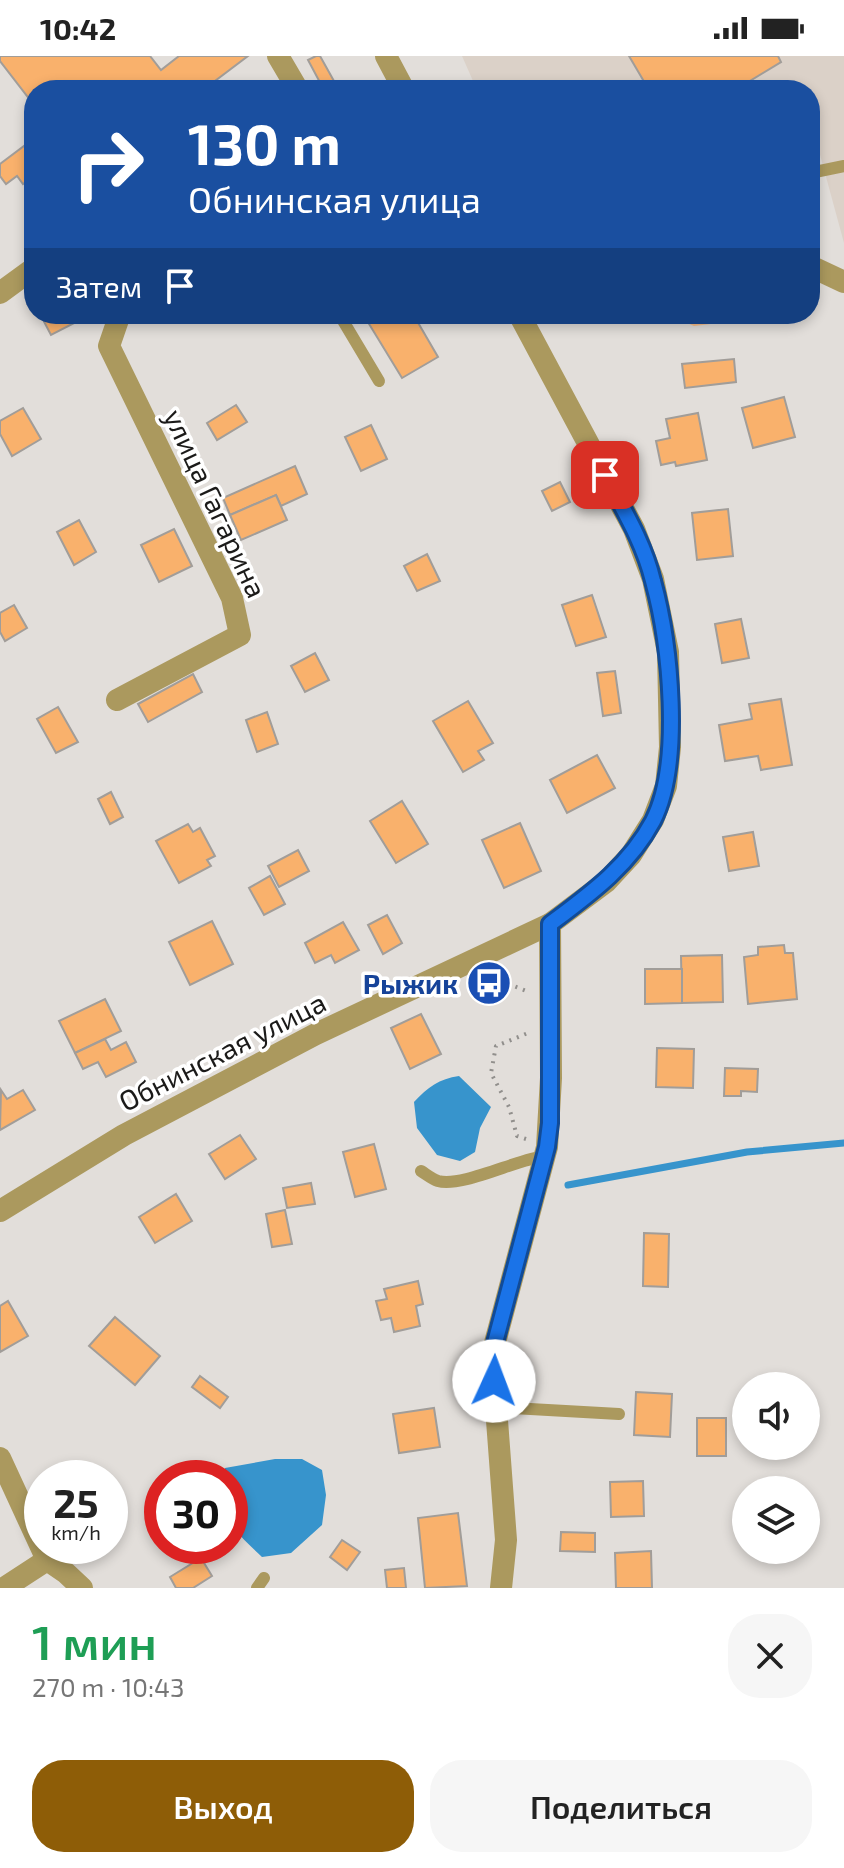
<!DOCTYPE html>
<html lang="ru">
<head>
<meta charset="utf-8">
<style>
	:root { --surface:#fff; --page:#f6f6f6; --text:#222; --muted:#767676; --accent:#8e5d07 }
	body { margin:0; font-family:"Exo 2",sans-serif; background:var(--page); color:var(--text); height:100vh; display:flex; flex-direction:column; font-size:30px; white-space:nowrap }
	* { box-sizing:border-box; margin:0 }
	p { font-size:26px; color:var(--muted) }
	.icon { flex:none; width:44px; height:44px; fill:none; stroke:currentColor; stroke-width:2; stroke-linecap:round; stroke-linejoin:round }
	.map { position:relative; height:1532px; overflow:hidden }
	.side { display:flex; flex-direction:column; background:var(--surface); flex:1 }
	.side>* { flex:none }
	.hud { position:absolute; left:24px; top:24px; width:796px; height:244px; border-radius:32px; box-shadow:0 4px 12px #0003; background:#1a4fa0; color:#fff; overflow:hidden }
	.fabs { position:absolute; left:732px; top:1316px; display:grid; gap:16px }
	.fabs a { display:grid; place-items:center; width:88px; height:88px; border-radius:50%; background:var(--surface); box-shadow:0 4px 12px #0003; font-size:40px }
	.speed { position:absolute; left:24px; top:1404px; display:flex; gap:16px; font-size:40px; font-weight:700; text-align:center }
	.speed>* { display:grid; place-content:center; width:104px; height:104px; border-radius:50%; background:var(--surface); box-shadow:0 4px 12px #0003; line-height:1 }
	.speed small { font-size:20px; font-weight:400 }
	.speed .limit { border:12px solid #d22; background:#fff; color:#111 }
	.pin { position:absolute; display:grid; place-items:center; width:68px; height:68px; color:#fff; margin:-34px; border-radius:16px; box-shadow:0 4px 12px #0006 }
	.me { position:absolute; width:88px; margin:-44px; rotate:2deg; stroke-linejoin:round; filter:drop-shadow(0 0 6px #0008) }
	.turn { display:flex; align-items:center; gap:28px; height:168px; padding:0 32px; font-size:36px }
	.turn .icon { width:104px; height:104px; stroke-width:2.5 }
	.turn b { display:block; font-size:56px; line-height:68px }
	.then { display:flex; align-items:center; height:76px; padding:0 32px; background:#0003; gap:16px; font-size:30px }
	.round { display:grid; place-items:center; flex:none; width:84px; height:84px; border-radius:32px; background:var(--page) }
	.head { display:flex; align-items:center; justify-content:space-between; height:136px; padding:0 32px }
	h1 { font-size:48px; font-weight:600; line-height:60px; color:#1e9e55 }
	.button { display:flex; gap:16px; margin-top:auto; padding:16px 32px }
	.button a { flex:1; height:92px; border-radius:32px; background:var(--accent); color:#fff; font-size:32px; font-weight:600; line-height:92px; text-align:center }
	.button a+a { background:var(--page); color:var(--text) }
	.status { display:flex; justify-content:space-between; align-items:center; height:56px; padding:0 40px; background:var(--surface); direction:ltr }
	.status svg { height:22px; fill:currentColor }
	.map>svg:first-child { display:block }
	.built { fill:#dbd1c8 }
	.green { fill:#fdbf87 }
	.water { fill:#3794cc }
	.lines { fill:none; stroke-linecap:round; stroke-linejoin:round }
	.stream { stroke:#3794cc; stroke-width:7 }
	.building { fill:#f9b16c; stroke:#a19d99; stroke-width:2 }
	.path { stroke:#918f8c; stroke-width:4; stroke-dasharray:2 6; stroke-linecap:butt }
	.service { stroke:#ab995e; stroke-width:12 }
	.minor { stroke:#ab995e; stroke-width:22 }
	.tertiary { stroke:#ab995e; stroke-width:22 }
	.route-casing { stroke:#114b97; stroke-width:20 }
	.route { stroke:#1a73e8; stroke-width:14 }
	.labels { text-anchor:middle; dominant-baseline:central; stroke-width:7; stroke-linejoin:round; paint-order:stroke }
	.street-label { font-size:28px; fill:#1b1a19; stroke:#fff }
	.transit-label { font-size:28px; font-weight:bold; fill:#164399; stroke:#fff; text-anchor:end }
</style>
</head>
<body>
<div class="status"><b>10:42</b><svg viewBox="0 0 49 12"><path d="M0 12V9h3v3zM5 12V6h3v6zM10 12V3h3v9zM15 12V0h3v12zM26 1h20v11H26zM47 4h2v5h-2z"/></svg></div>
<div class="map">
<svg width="844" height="1532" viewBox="0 0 844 1532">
	<rect width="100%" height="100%" fill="#e2deda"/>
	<polygon class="built" points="462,0 844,0 844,187 819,95 810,96 810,34 477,34"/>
	<polygon class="green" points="666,258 743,258 744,264 694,270"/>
	<g class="water">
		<path d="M459 1020 491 1051 480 1072 475 1096 460 1105 437 1099 417 1072 414 1046C428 1031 439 1023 459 1020Z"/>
		<path d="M275 1403H302L322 1414 326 1439 322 1469 291 1497 262 1501C226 1467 230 1471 230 1422H224L225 1412Z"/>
	</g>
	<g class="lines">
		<polyline class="stream" points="568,1129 747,1096 844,1087"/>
	</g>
	<g class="building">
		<polygon points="0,0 150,0 161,14 179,0 248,0 203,34 34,34 34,49 0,5"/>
		<polygon points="316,0 320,0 339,34 324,34 308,4"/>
		<polygon points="629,0 778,0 781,6 735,34 649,34"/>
		<polygon points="24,90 34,104 34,120 23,128 17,120 6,128 0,120 0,108"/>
		<polygon points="40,258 77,258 80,264 51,279"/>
		<polygon points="363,258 413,258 438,301 402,322"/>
		<polygon points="734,303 736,326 685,332 682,308"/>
		<polygon points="784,341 795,381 753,392 742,352"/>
		<polygon points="236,349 247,366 217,384 207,367"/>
		<polygon points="23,352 41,383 12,400 0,378 0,365"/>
		<polygon points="698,357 707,404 676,410 675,406 661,409 656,385 670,382 666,363"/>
		<polygon points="371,369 387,403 361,415 345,381"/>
		<polygon points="295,410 307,438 281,450 276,439 230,459 223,442"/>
		<polygon points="560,426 570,446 552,455 542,435"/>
		<polygon points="276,439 287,464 241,484 230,459"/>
		<polygon points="728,453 733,500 697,504 692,457"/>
		<polygon points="79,464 96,496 74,509 57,476"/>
		<polygon points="174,473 192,510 159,526 141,489"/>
		<polygon points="427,498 440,525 417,535 404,510"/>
		<polygon points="592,539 606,581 576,590 562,549"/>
		<polygon points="14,549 27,572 5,585 0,576 0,557"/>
		<polygon points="741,563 749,602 722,607 715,568"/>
		<polygon points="315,597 329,624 305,636 291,610"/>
		<polygon points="615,615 621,657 603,660 597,617"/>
		<polygon points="193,618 202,636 148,666 138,648"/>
		<polygon points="781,643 792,709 761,714 758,700 725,705 719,669 752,663 749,648"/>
		<polygon points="468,645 493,687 478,695 484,704 463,716 433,665"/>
		<polygon points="58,651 78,686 56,697 37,663"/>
		<polygon points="267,656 278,688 257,696 246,664"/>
		<polygon points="597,699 615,732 567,757 550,724"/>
		<polygon points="111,736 123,761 110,768 98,743"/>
		<polygon points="402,745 428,788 396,807 370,765"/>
		<polygon points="520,767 541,815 504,832 482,784"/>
		<polygon points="188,768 193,776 200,772 215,800 207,804 211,810 179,827 156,785"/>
		<polygon points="753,776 759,810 729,815 723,781"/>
		<polygon points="298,794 309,815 279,831 268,810"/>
		<polygon points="270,820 285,848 264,859 249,832"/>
		<polygon points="387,859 402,887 383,898 368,869"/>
		<polygon points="212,865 233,908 190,929 169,886"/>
		<polygon points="343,866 359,894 335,907 331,899 315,907 305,887"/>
		<polygon points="784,889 785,897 793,897 797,943 748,948 744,901 758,899 758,891"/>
		<polygon points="722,899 723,946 682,947 681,900"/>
		<polygon points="645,913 682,913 682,947 645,948"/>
		<polygon points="105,943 121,975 75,997 59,965"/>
		<polygon points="421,958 441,998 410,1013 391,972"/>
		<polygon points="105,983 111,994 126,986 136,1006 106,1021 98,1006 83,1013 75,997"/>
		<polygon points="657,992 694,993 693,1032 656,1031"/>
		<polygon points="725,1012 758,1013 757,1036 741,1035 741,1040 724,1040"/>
		<polygon points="1,1034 7,1043 23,1034 35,1054 0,1074"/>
		<polygon points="240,1079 256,1103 225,1123 209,1098"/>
		<polygon points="374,1088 386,1133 355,1141 343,1096"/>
		<polygon points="311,1127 315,1148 287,1152 283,1132"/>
		<polygon points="176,1138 192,1165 155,1187 139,1161"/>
		<polygon points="285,1154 292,1188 272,1191 266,1158"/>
		<polygon points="644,1177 669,1178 668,1231 643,1230"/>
		<polygon points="418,1225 423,1248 416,1250 420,1270 394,1276 391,1262 381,1264 376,1245 387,1243 384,1233"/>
		<polygon points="8,1245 28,1280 0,1296 0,1250"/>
		<polygon points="115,1261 160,1300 135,1329 89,1290"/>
		<polygon points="200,1320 228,1341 220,1352 192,1331"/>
		<polygon points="636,1336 672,1338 670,1381 634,1379"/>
		<polygon points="434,1352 440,1391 399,1397 393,1358"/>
		<rect x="697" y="1362" width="29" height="38"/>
		<polygon points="643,1425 644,1460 611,1461 610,1426"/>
		<polygon points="458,1457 467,1530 425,1532 418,1462"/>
		<polygon points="561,1476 595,1477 595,1496 560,1495"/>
		<polygon points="342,1484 360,1496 347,1514 330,1501"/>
		<polygon points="651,1495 652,1532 616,1532 615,1497"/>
		<polygon points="201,1502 212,1520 193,1532 176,1532 170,1521"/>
		<polygon points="404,1512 406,1532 387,1532 385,1514"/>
	</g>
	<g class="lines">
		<g class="path">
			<polyline points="499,915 506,927 529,936"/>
			<polyline points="469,933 489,927 496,919"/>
			<polyline points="526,1083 517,1080 509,1051 491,1017 496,990 528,977"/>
		</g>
		<g class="service">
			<polyline points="810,117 844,110"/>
			<polyline points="339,258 379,325"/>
			<path d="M421 1115C426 1118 432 1123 438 1125 461 1132 518 1103 545 1100"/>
			<polyline points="496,1351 619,1358"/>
			<polyline points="257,1532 264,1522"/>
		</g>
		<g class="minor">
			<polyline points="278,0 298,34"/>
			<polyline points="810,210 844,226"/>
			<polyline points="0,237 34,212"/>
			<polyline points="117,644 240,579 232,542 109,290 120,258"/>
			<polyline points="0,1402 47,1504"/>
			<polyline points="47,1504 66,1517 82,1532"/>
			<polyline points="4,1532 47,1504"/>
			<polyline points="501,1532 506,1484 492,1298 547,1091 551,1022 550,868"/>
		</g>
		<g class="tertiary">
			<polyline points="386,0 404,34"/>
			<polyline points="0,1155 124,1079 316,978 550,868 606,826 631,799 653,764 666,730 670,691 668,596 653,523 634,473 519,258"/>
		</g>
	</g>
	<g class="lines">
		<g class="route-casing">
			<path id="route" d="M494 1325 492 1298 547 1091 550 1067V868C590 838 629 810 653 765 683 706 670 587 653 525 644 487 623 453 605 419"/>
		</g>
		<use href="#route" class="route"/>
	</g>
	<defs>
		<g id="bus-disc" transform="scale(2.3)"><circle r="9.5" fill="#1a4fb4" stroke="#fff"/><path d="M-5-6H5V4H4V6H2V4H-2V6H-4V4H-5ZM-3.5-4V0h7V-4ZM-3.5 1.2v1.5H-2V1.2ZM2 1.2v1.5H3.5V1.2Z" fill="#fff"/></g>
	</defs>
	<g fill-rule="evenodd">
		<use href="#bus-disc" x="489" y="927"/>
	</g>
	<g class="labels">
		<g class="street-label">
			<text transform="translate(216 447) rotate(65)">улица Гагарина</text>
			<text transform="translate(222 995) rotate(-27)">Обнинская улица</text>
		</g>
		<g class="transit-label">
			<text x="458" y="927">Рыжик</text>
		</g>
	</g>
</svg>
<div class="fabs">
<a><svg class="icon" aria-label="sound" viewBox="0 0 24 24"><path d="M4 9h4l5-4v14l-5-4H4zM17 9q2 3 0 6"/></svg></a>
<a><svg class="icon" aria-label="layers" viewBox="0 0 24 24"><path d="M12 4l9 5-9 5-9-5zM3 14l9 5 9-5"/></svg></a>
</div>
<div class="speed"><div>25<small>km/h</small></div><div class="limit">30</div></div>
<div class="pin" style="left:605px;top:419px;background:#d93025"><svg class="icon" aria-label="arrive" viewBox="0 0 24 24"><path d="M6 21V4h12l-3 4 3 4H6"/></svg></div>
<svg class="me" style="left:494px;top:1325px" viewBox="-20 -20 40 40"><circle r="19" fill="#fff"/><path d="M0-13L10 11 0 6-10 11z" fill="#1a73e8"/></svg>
<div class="hud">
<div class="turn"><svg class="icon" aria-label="right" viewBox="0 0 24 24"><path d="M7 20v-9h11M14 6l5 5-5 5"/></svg><div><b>130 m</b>Обнинская улица</div></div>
<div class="then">Затем<svg class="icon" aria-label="arrive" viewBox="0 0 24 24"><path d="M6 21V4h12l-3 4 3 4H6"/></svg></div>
</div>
</div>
<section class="side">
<div class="head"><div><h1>1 мин</h1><p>270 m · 10:43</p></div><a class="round"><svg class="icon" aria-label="close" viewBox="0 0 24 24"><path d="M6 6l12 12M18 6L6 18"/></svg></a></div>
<div class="button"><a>Выход</a><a>Поделиться</a></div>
</section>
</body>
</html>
